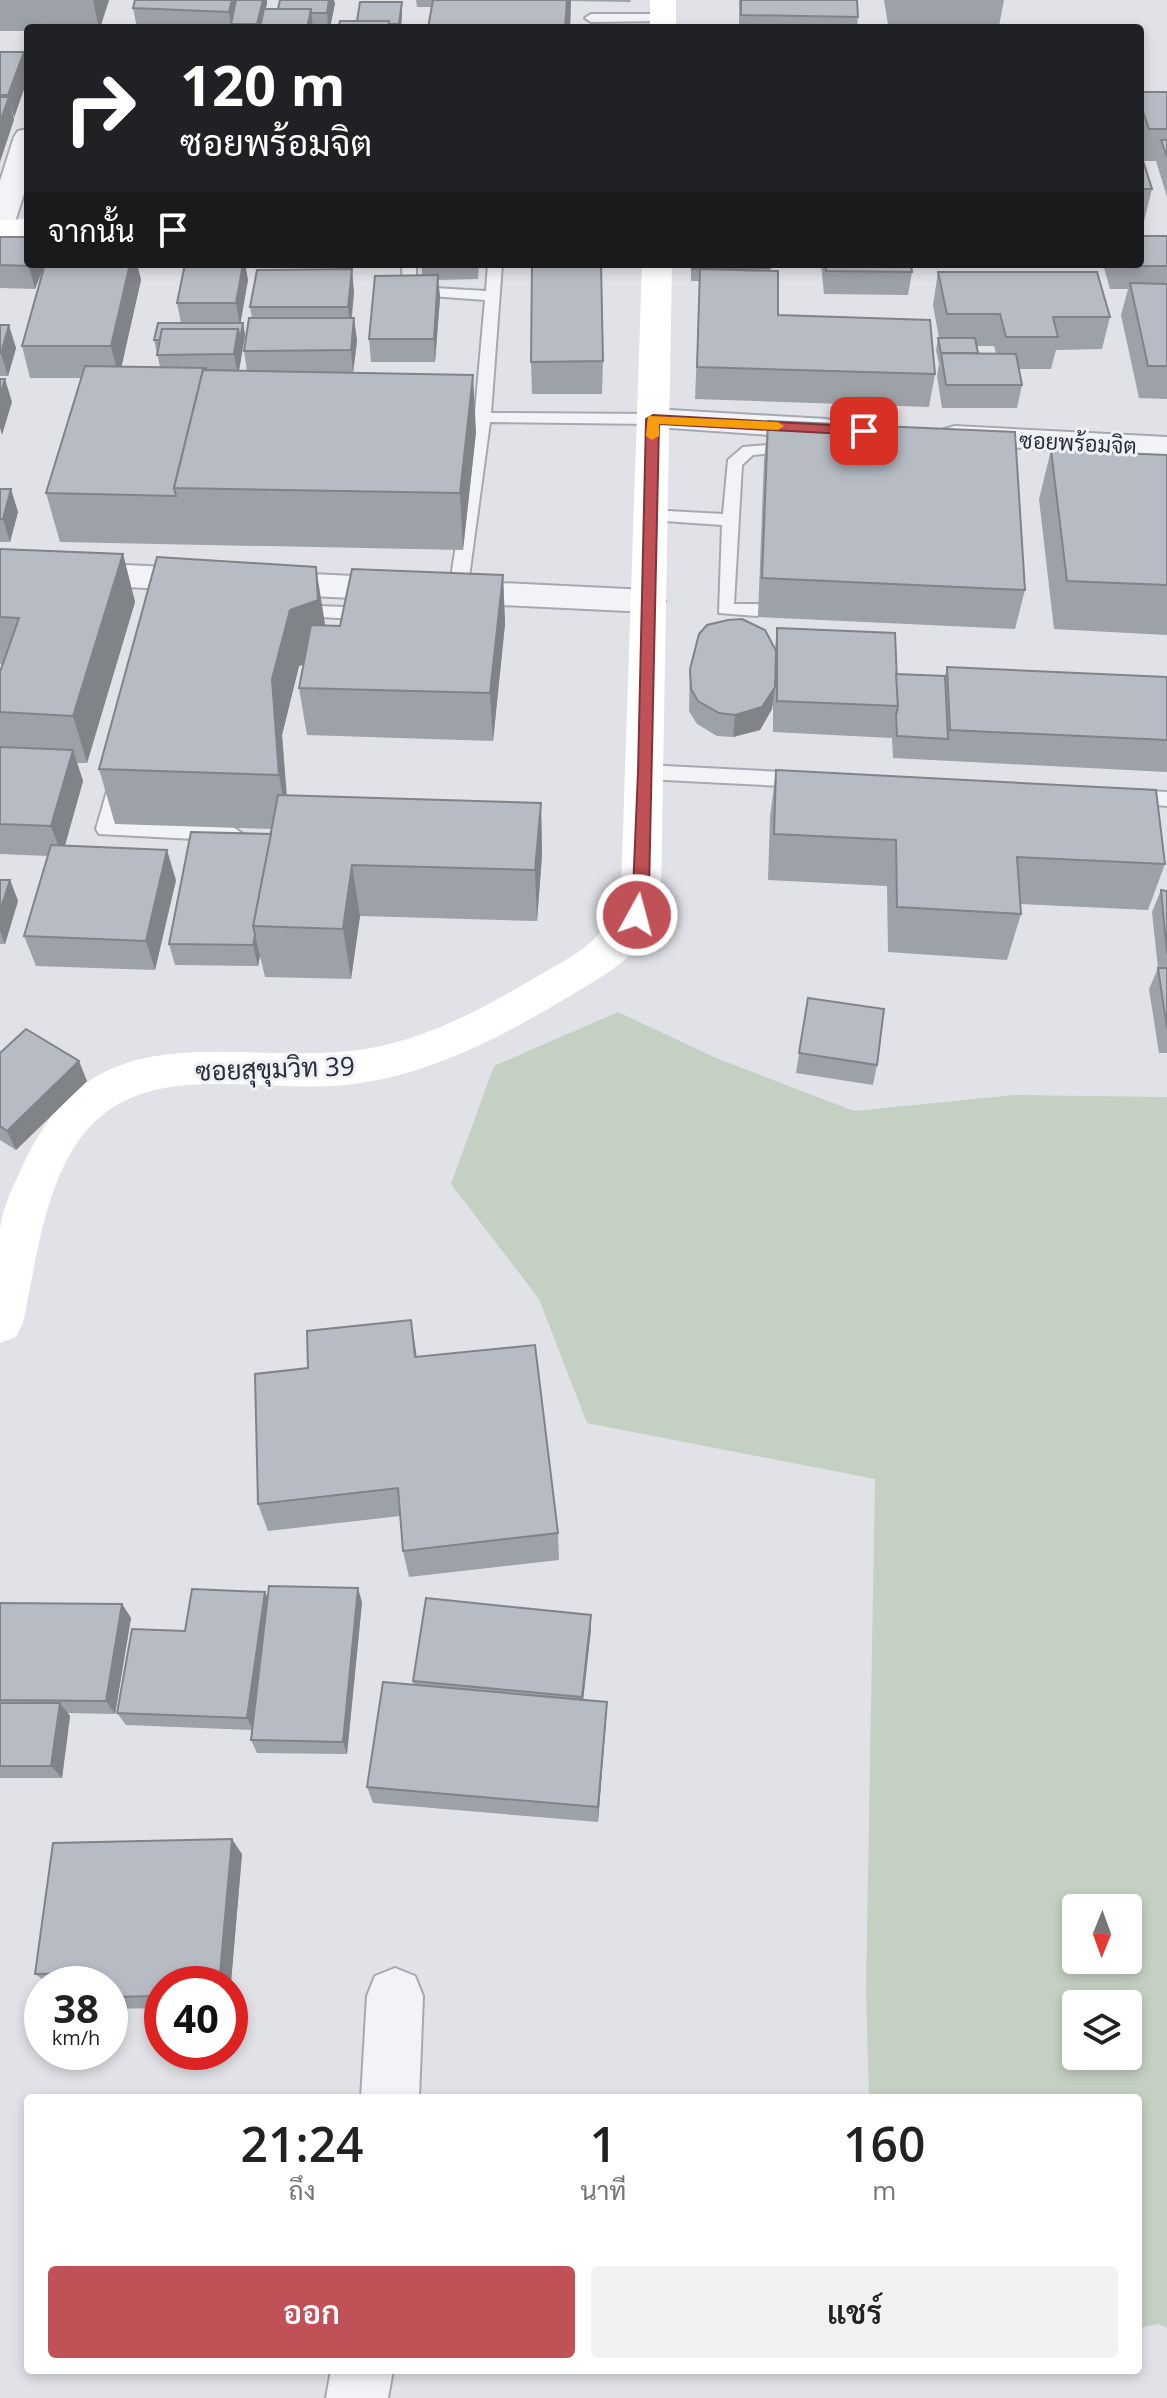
<!DOCTYPE html>
<html lang="th">
<head>
<meta charset="utf-8">
<style>
	:root { --surface:#fff; --page:#f2f2f2; --text:#222; --muted:#767676; --accent:#c05156 }
	body { margin:0; font-family:"Open Sans",Sarabun,sans-serif; background:var(--page); color:var(--text); height:100vh; display:flex; flex-direction:column; font-size:30px; white-space:nowrap }
	* { box-sizing:border-box; margin:0 }
	p { font-size:26px; color:var(--muted) }
	.icon { flex:none; width:44px; height:44px; fill:none; stroke:currentColor; stroke-width:2; stroke-linecap:round; stroke-linejoin:round }
	.map { position:relative; flex:1; overflow:hidden }
	.panel { position:absolute; left:24px; top:2094px; width:1118px; height:280px; display:flex; flex-direction:column; background:var(--surface); border-radius:8px; box-shadow:0 4px 12px #0003 }
	.panel>* { flex:none }
	.top-card { position:absolute; left:24px; top:24px; width:1120px; height:244px; border-radius:8px; box-shadow:0 4px 12px #0003; background:#202124; color:#fff; overflow:hidden }
	.needle { width:52px; rotate:181deg }
	.buttons { position:absolute; left:1062px; top:1894px; display:grid; gap:16px }
	.buttons a { display:grid; place-items:center; width:80px; height:80px; border-radius:8px; background:var(--surface); box-shadow:0 4px 12px #0003; font-size:40px }
	.speed { position:absolute; left:24px; top:1966px; display:flex; gap:16px; font-size:40px; font-weight:700; text-align:center }
	.speed>* { display:grid; place-content:center; width:104px; height:104px; border-radius:50%; background:var(--surface); box-shadow:0 4px 12px #0003; line-height:1 }
	.speed small { font-size:20px; font-weight:400 }
	.speed .limit { border:12px solid #d22; background:#fff; color:#111 }
	.pin { position:absolute; display:grid; place-items:center; width:68px; height:68px; color:#fff; margin:-34px; border-radius:16px; box-shadow:0 4px 12px #0006 }
	.me { position:absolute; width:88px; margin:-44px; rotate:7deg; stroke-linejoin:round; filter:drop-shadow(0 0 6px #0008) }
	.turn { display:flex; align-items:center; gap:28px; height:168px; padding:0 24px; font-size:36px }
	.turn .icon { width:104px; height:104px; stroke-width:2.5 }
	.turn b { display:block; font-size:56px; line-height:68px }
	.then { display:flex; align-items:center; height:76px; padding:0 24px; background:#0003; gap:16px; font-size:30px }
	.eta { display:flex; justify-content:space-evenly; align-items:center; height:136px; text-align:center }
	.eta b { font-size:48px; font-weight:600; line-height:56px }
	.button { display:flex; gap:16px; margin-top:auto; padding:16px 24px }
	.button a { flex:1; height:92px; border-radius:8px; background:var(--accent); color:#fff; font-size:32px; font-weight:600; line-height:92px; text-align:center }
	.button a+a { background:var(--page); color:var(--text) }
	.map>svg:first-child { display:block }
	.green { fill:#c4d0c2; fill-rule:evenodd }
	.lines { fill:none; stroke-linecap:round; stroke-linejoin:round }
	.lane-casing { stroke:#a6a9b1; stroke-width:4 }
	.street-casing { stroke:#a6a9b1; stroke-width:4 }
	.lane { fill:#f2f3f6; fill-rule:evenodd }
	.street { fill:#f2f3f6; fill-rule:evenodd }
	.secondary { fill:#fff; fill-rule:evenodd }
	.wall { fill:#9da1a8; fill-rule:evenodd }
	.shaded-wall { fill:#808388 }
	.building { fill:#b7bbc3; stroke:#808388; stroke-width:2 }
	.route { fill:#c05156; stroke:#7d3538; stroke-width:2 }
	.slow { fill:#f59e0b }
	.labels { text-anchor:middle; dominant-baseline:central; stroke-width:6; stroke-linejoin:round; paint-order:stroke }
	.far-street-label { font-size:22px; fill:#2a2f3d; stroke:#eff1f5 }
	.street-label { font-size:26px; fill:#2a2f3d; stroke:#eff1f5 }
</style>
</head>
<body>
<div class="map">
<svg width="1167" height="2398" viewBox="0 0 1167 2398">
	<rect width="100%" height="100%" fill="#e0e2e7"/>
	<path class="green" d="M618 1012 716 1058 854 1111 1014 1095 1167 1097V2328L1159 2324 1138 2328V2098H869L866 1990 875 1479 587 1423 539 1299 451 1184 494 1066ZM1076 1908H1128V1960H1076ZM1076 2004H1128V2056H1076Z"/>
	<g class="lines">
		<g class="lane-casing">
			<g id="lane">
				<polygon points="663,14 669,18 667,21 591,22 585,18 591,14"/>
				<polygon points="402,264 416,264 416,287 486,291 488,264 502,264 491,413 653,414 661,419 653,424 490,422 467,592 458,598 449,592 474,422 446,422 438,417 446,412 475,413 485,300 403,294"/>
				<polygon points="793,443 799,445 799,451 753,455 742,465 734,604 757,604 766,610 757,616 719,613 722,525 650,520 642,515 650,510 723,514 728,460 743,447"/>
				<polygon points="293,605 371,608 380,614 371,620 287,615 284,611"/>
				<polygon points="645,765 802,773 811,780 802,787 645,779 636,772"/>
				<polygon points="118,777 127,784 117,823 233,827 243,834 233,841 99,834 96,829 109,784"/>
				<polygon points="1128,790 1167,792 1167,806 1121,802 1119,797 1121,792"/>
			</g>
		</g>
		<g class="street-casing">
			<g id="street">
				<polygon points="28,129 28,181 14,225 10,231 0,234 0,181 14,137 18,131"/>
				<polygon points="653,409 826,419 837,422 842,429 837,436 826,439 642,426 637,419 642,412"/>
				<polygon points="955,426 1167,437 1167,457 944,443 939,436 944,429"/>
				<polygon points="0,559 648,590 660,593 665,601 660,609 648,612 0,581"/>
				<polygon points="395,1968 415,1976 423,1996 419,2098 361,2098 367,1996 375,1976"/>
				<polygon points="331,2370 393,2370 388,2398 326,2398"/>
			</g>
		</g>
		<use href="#lane" class="lane"/>
		<use href="#street" class="street"/>
		<g class="secondary">
			<rect x="650" y="0" width="26" height="28"/>
			<polygon points="28,219 28,237 0,238 0,220"/>
			<path d="M642 264H672L661 890C655 912 648 933 634 950 617 970 592 982 570 996 503 1036 432 1074 353 1084 277 1095 170 1063 105 1113 46 1158 38 1255 23 1323L16 1337 0 1343C0 1306 0 1264 0 1228 3 1207 14 1184 23 1165 57 1093 100 1059 181 1053 238 1049 295 1057 351 1051 416 1044 475 1013 531 980 574 955 608 942 621 890Z"/>
		</g>
	</g>
	<g class="wall">
		<polygon points="0,0 109,0 100,28 28,28 28,31 0,31"/>
		<polygon points="135,0 267,0 266,9 278,9 335,3 330,28 137,28 133,8"/>
		<polygon points="416,0 631,0 630,2 571,1 570,28 428,28 432,7 417,7"/>
		<polygon points="739,0 857,0 858,17 857,28 739,28"/>
		<polygon points="884,0 1004,0 999,26 888,25"/>
		<polygon points="402,2 402,13 401,28 338,28"/>
		<polygon points="1140,92 1167,92 1167,197 1156,161 1143,161 1152,189 1144,221 1140,221"/>
		<polygon points="1167,236 1167,399 1139,398 1121,315 1128,289 1110,289 1103,264 1140,264"/>
		<polygon points="0,237 45,264 35,289 0,288"/>
		<polygon points="45,264 137,264 141,280 121,366 160,367 154,340 181,323 177,303 185,264 245,264 248,280 240,323 243,323 245,335 239,370 247,371 244,351 252,318 250,307 354,292 352,318 354,318 357,341 353,373 476,432 463,550 60,542 46,493 82,378 30,378 22,346"/>
		<polygon points="422,264 479,264 478,279 438,280 440,298 435,362 371,362 369,339 422,276"/>
		<polygon points="691,264 770,264 770,271 778,315 935,374 929,407 695,399 700,281 691,281"/>
		<polygon points="821,264 911,264 912,272 908,295 824,294"/>
		<path d="M938 272 1110 317 1102 349 1056 350 1051 369H1019L1022 385 1017 408H942L937 376 939 364 936 350 938 338H939L933 305ZM976 346H994L996 353H978Z"/>
		<polygon points="0,325 16,348 8,376 0,376"/>
		<polygon points="603,361 602,394 532,394 531,362"/>
		<polygon points="768,421 1025,590 1015,629 758,617 764,460"/>
		<polygon points="1051,450 1167,455 1167,635 1054,629 1039,499"/>
		<polygon points="0,489 18,512 10,542 0,542"/>
		<polygon points="0,549 123,554 135,602 87,763 77,763 83,781 65,845 176,880 155,970 36,966 24,936 48,856 0,854 0,672 3,665 0,664"/>
		<polygon points="503,575 505,624 493,741 307,735 299,688 303,665 299,666 282,735 287,795 541,803 542,855 537,921 360,916 351,979 265,977 260,956 258,966 175,965 169,944 271,834 272,829 115,824 99,769 325,626 340,626"/>
		<polygon points="777,628 896,674 945,676 947,667 1167,677 1167,772 893,758 892,738 773,732 773,701 772,709 760,730 733,737 717,736 697,724 689,711 690,669 775,648"/>
		<polygon points="776,770 1165,864 1148,910 1020,904 1021,914 1007,960 888,952 887,886 768,880 770,817"/>
		<polygon points="0,880 10,880 18,901 5,944 0,944"/>
		<polygon points="1161,890 1167,891 1167,1053 1159,1053 1149,989 1158,968 1152,912"/>
		<polygon points="808,998 877,1065 873,1085 796,1073"/>
		<polygon points="0,1053 87,1081 16,1150 0,1140"/>
		<polygon points="417,1357 558,1533 559,1560 409,1577 403,1551 400,1516 268,1531 258,1504"/>
		<polygon points="267,1598 362,1602 347,1754 257,1753 251,1740 252,1730 126,1725 117,1713 185,1631"/>
		<polygon points="0,1603 122,1604 131,1618 115,1714 68,1713 70,1716 62,1778 0,1778"/>
		<polygon points="591,1615 591,1629 583,1700 606,1720 598,1822 373,1803 367,1787 414,1685 413,1681"/>
		<polygon points="242,1854 230,1994 230,1984 162,1984 162,2008 110,2009 110,1984 49,1984 35,1974"/>
	</g>
	<g class="shaded-wall">
		<polygon points="93,0 109,0 100,28 99,28"/>
		<polygon points="232,0 237,0 231,24 229,12"/>
		<polygon points="263,0 267,0 267,4 260,28 257,28 257,24"/>
		<polygon points="329,0 334,0 335,3 330,28 328,28 327,13"/>
		<polygon points="567,0 571,0 570,28 565,28"/>
		<polygon points="402,2 402,13 401,28 399,28"/>
		<polygon points="311,9 313,28 307,28"/>
		<polygon points="24,52 28,69 28,78 14,118 8,95"/>
		<polygon points="9,97 14,120 0,162 0,122"/>
		<polygon points="30,264 45,264 35,289 29,266"/>
		<polygon points="130,264 137,264 141,280 119,378 111,346"/>
		<polygon points="243,264 245,264 248,280 240,326 236,303"/>
		<polygon points="352,269 354,292 350,330 348,307"/>
		<polygon points="438,275 440,298 435,362 434,339"/>
		<polygon points="354,318 357,341 353,373 351,350"/>
		<polygon points="243,323 245,335 238,377 234,354 238,329"/>
		<polygon points="9,325 16,348 8,376 1,353"/>
		<polygon points="473,375 476,432 463,550 460,493"/>
		<polygon points="5,379 12,402 2,435 0,428 0,396"/>
		<polygon points="11,489 18,512 10,542 3,519"/>
		<polygon points="123,554 135,602 87,763 73,716"/>
		<polygon points="316,567 325,624 327,657 299,666 282,735 289,830 279,775 272,679 290,610"/>
		<polygon points="503,575 505,624 493,741 490,693"/>
		<polygon points="775,687 772,709 760,730 733,737 735,715"/>
		<polygon points="73,750 83,781 62,856 51,826"/>
		<polygon points="541,803 542,855 537,921 535,870"/>
		<polygon points="167,850 176,880 155,970 146,941"/>
		<polygon points="352,865 360,916 351,979 343,929"/>
		<polygon points="10,880 18,901 5,944 0,931 0,911"/>
		<polygon points="255,935 260,956 258,966 253,945"/>
		<polygon points="79,1061 87,1081 16,1150 7,1131"/>
		<polygon points="411,1320 416,1351 420,1387 415,1357"/>
		<polygon points="358,1588 362,1602 347,1754 343,1742"/>
		<polygon points="265,1592 271,1606 254,1731 247,1718"/>
		<polygon points="122,1604 131,1618 115,1714 106,1701"/>
		<polygon points="591,1615 591,1629 582,1710 582,1697"/>
		<polygon points="607,1702 606,1720 598,1822 598,1807"/>
		<polygon points="60,1703 70,1716 62,1778 51,1766"/>
		<polygon points="232,1839 242,1854 230,1994 230,1984 219,1984"/>
	</g>
	<g class="building">
		<polygon points="135,0 232,0 229,12 133,8"/>
		<polygon points="236,0 263,0 257,24 231,24"/>
		<polygon points="280,0 329,0 327,13 311,13 311,9 278,9"/>
		<polygon points="433,0 567,0 565,28 428,28"/>
		<polygon points="741,0 857,0 858,17 741,15"/>
		<polygon points="360,2 402,2 399,24 389,24 389,21 357,21"/>
		<polygon points="264,9 311,9 307,28 260,28"/>
		<polygon points="340,21 389,21 388,28 338,28"/>
		<polygon points="0,52 24,52 8,95 0,95"/>
		<polygon points="1140,92 1167,92 1167,129 1149,129 1140,103"/>
		<polygon points="0,97 9,97 0,122"/>
		<polygon points="1161,140 1167,140 1167,157"/>
		<polygon points="1140,151 1152,189 1140,189"/>
		<polygon points="1140,236 1167,236 1167,266 1115,266 1115,264 1140,264"/>
		<polygon points="0,237 28,237 28,264 30,264 29,266 0,265"/>
		<polygon points="45,264 130,264 111,346 22,346"/>
		<polygon points="185,264 243,264 236,303 177,303"/>
		<polygon points="532,264 601,264 603,361 531,362"/>
		<polygon points="692,264 770,264 770,268 692,269"/>
		<polygon points="826,264 911,264 912,272 826,271"/>
		<polygon points="352,269 348,307 250,307 257,270"/>
		<polygon points="700,269 778,271 778,315 930,320 935,374 697,367"/>
		<polygon points="938,272 1097,272 1110,317 1053,317 1058,337 1006,337 1000,314 947,314"/>
		<polygon points="438,275 434,339 369,339 375,276"/>
		<polygon points="1130,283 1167,284 1167,366 1148,366"/>
		<polygon points="249,318 354,318 351,350 244,351"/>
		<polygon points="158,323 243,323 240,340 238,329 162,329 160,340 154,340"/>
		<polygon points="0,325 9,325 1,353 0,353"/>
		<polygon points="162,329 238,329 234,354 157,355"/>
		<polygon points="938,338 975,338 978,353 941,353"/>
		<polygon points="941,353 1016,354 1022,385 946,385"/>
		<polygon points="85,366 206,368 206,370 203,370 174,488 176,496 46,493"/>
		<polygon points="203,370 473,375 460,493 174,488"/>
		<polygon points="0,379 5,379 0,396"/>
		<polygon points="768,421 1015,432 1025,590 762,578"/>
		<polygon points="1051,450 1167,455 1167,585 1067,581"/>
		<polygon points="0,489 11,489 3,519 0,519"/>
		<polygon points="0,549 123,554 73,716 0,712 0,672 19,618 0,617"/>
		<polygon points="157,557 316,567 318,600 290,610 272,679 279,775 99,769"/>
		<polygon points="352,569 503,575 490,693 299,688 311,625 340,626"/>
		<polygon points="742,619 765,630 776,651 775,687 762,707 735,715 719,713 698,701 691,689 690,669 699,634 707,625 728,620"/>
		<polygon points="777,628 895,633 898,706 777,701"/>
		<polygon points="947,667 1167,677 1167,740 950,730"/>
		<polygon points="896,674 945,676 948,739 897,736 896,716 898,706"/>
		<polygon points="0,747 73,750 51,826 0,824"/>
		<polygon points="776,770 1156,790 1165,864 1017,857 1021,914 897,907 896,840 774,834"/>
		<polygon points="278,795 541,803 535,870 352,865 343,929 253,926"/>
		<polygon points="191,832 271,834 253,926 255,935 253,945 169,944"/>
		<polygon points="51,845 167,850 146,941 24,936"/>
		<polygon points="0,880 10,880 0,911"/>
		<polygon points="1161,890 1167,891 1167,954"/>
		<polygon points="1158,968 1167,968 1167,1028"/>
		<polygon points="808,998 884,1009 877,1065 799,1053"/>
		<polygon points="26,1029 79,1061 7,1131 0,1126 0,1053"/>
		<polygon points="411,1320 415,1357 535,1345 558,1533 403,1551 398,1488 258,1504 255,1374 308,1368 307,1331"/>
		<polygon points="269,1586 358,1588 343,1742 251,1740"/>
		<polygon points="192,1589 265,1592 247,1718 117,1713 132,1629 185,1631"/>
		<polygon points="426,1598 591,1615 582,1697 413,1681"/>
		<polygon points="0,1603 122,1604 106,1701 0,1700"/>
		<polygon points="383,1682 607,1702 598,1807 367,1787"/>
		<polygon points="0,1703 60,1703 51,1766 0,1766"/>
		<polygon points="232,1839 219,1984 162,1984 162,1996 110,1997 110,1984 98,1984 100,1973 35,1974 53,1843"/>
	</g>
	<polygon class="route" points="653,415 864,427 870,431 864,435 659,424 649,890 645,915 637,922 628,915 633,890 638,772 646,419"/>
	<polygon class="slow" points="648,416 778,422 784,426 778,430 659,424 659,436 652,440 646,436"/>
	<g class="labels">
		<g class="far-street-label">
			<text transform="translate(1078 442) rotate(3)">ซอยพร้อมจิต</text>
		</g>
		<g class="street-label">
			<text transform="translate(275 1068) rotate(-2)">ซอยสุขุมวิท 39</text>
		</g>
	</g>
</svg>
<div class="buttons">
<a><svg class="needle" viewBox="-14 -14 28 28"><path d="M0-13l5 13h-10z" fill="#e53935"/><path d="M0 13l5-13h-10z" fill="#767676"/></svg></a>
<a><svg class="icon" aria-label="layers" viewBox="0 0 24 24"><path d="M12 4l9 5-9 5-9-5zM3 14l9 5 9-5"/></svg></a>
</div>
<div class="speed"><div>38<small>km/h</small></div><div class="limit">40</div></div>
<div class="pin" style="left:864px;top:431px;background:#d93025"><svg class="icon" aria-label="arrive" viewBox="0 0 24 24"><path d="M6 21V4h12l-3 4 3 4H6"/></svg></div>
<svg class="me" style="left:637px;top:915px" viewBox="-20 -20 40 40"><circle r="17" fill="#c05156" stroke="#fff" stroke-width="3"/><path d="M0-11L8 9 0 5-8 9z" fill="#fff"/></svg>
<div class="top-card">
<div class="turn"><svg class="icon" aria-label="right" viewBox="0 0 24 24"><path d="M7 20v-9h11M14 6l5 5-5 5"/></svg><div><b>120 m</b>ซอยพร้อมจิต</div></div>
<div class="then">จากนั้น<svg class="icon" aria-label="arrive" viewBox="0 0 24 24"><path d="M6 21V4h12l-3 4 3 4H6"/></svg></div>
</div>
<section class="panel">
<div class="eta">
<div><b>21:24</b><p>ถึง</p></div>
<div><b>1</b><p>นาที</p></div>
<div><b>160</b><p>m</p></div>
</div>
<div class="button"><a>ออก</a><a>แชร์</a></div>
</section>
</div>
</body>
</html>
